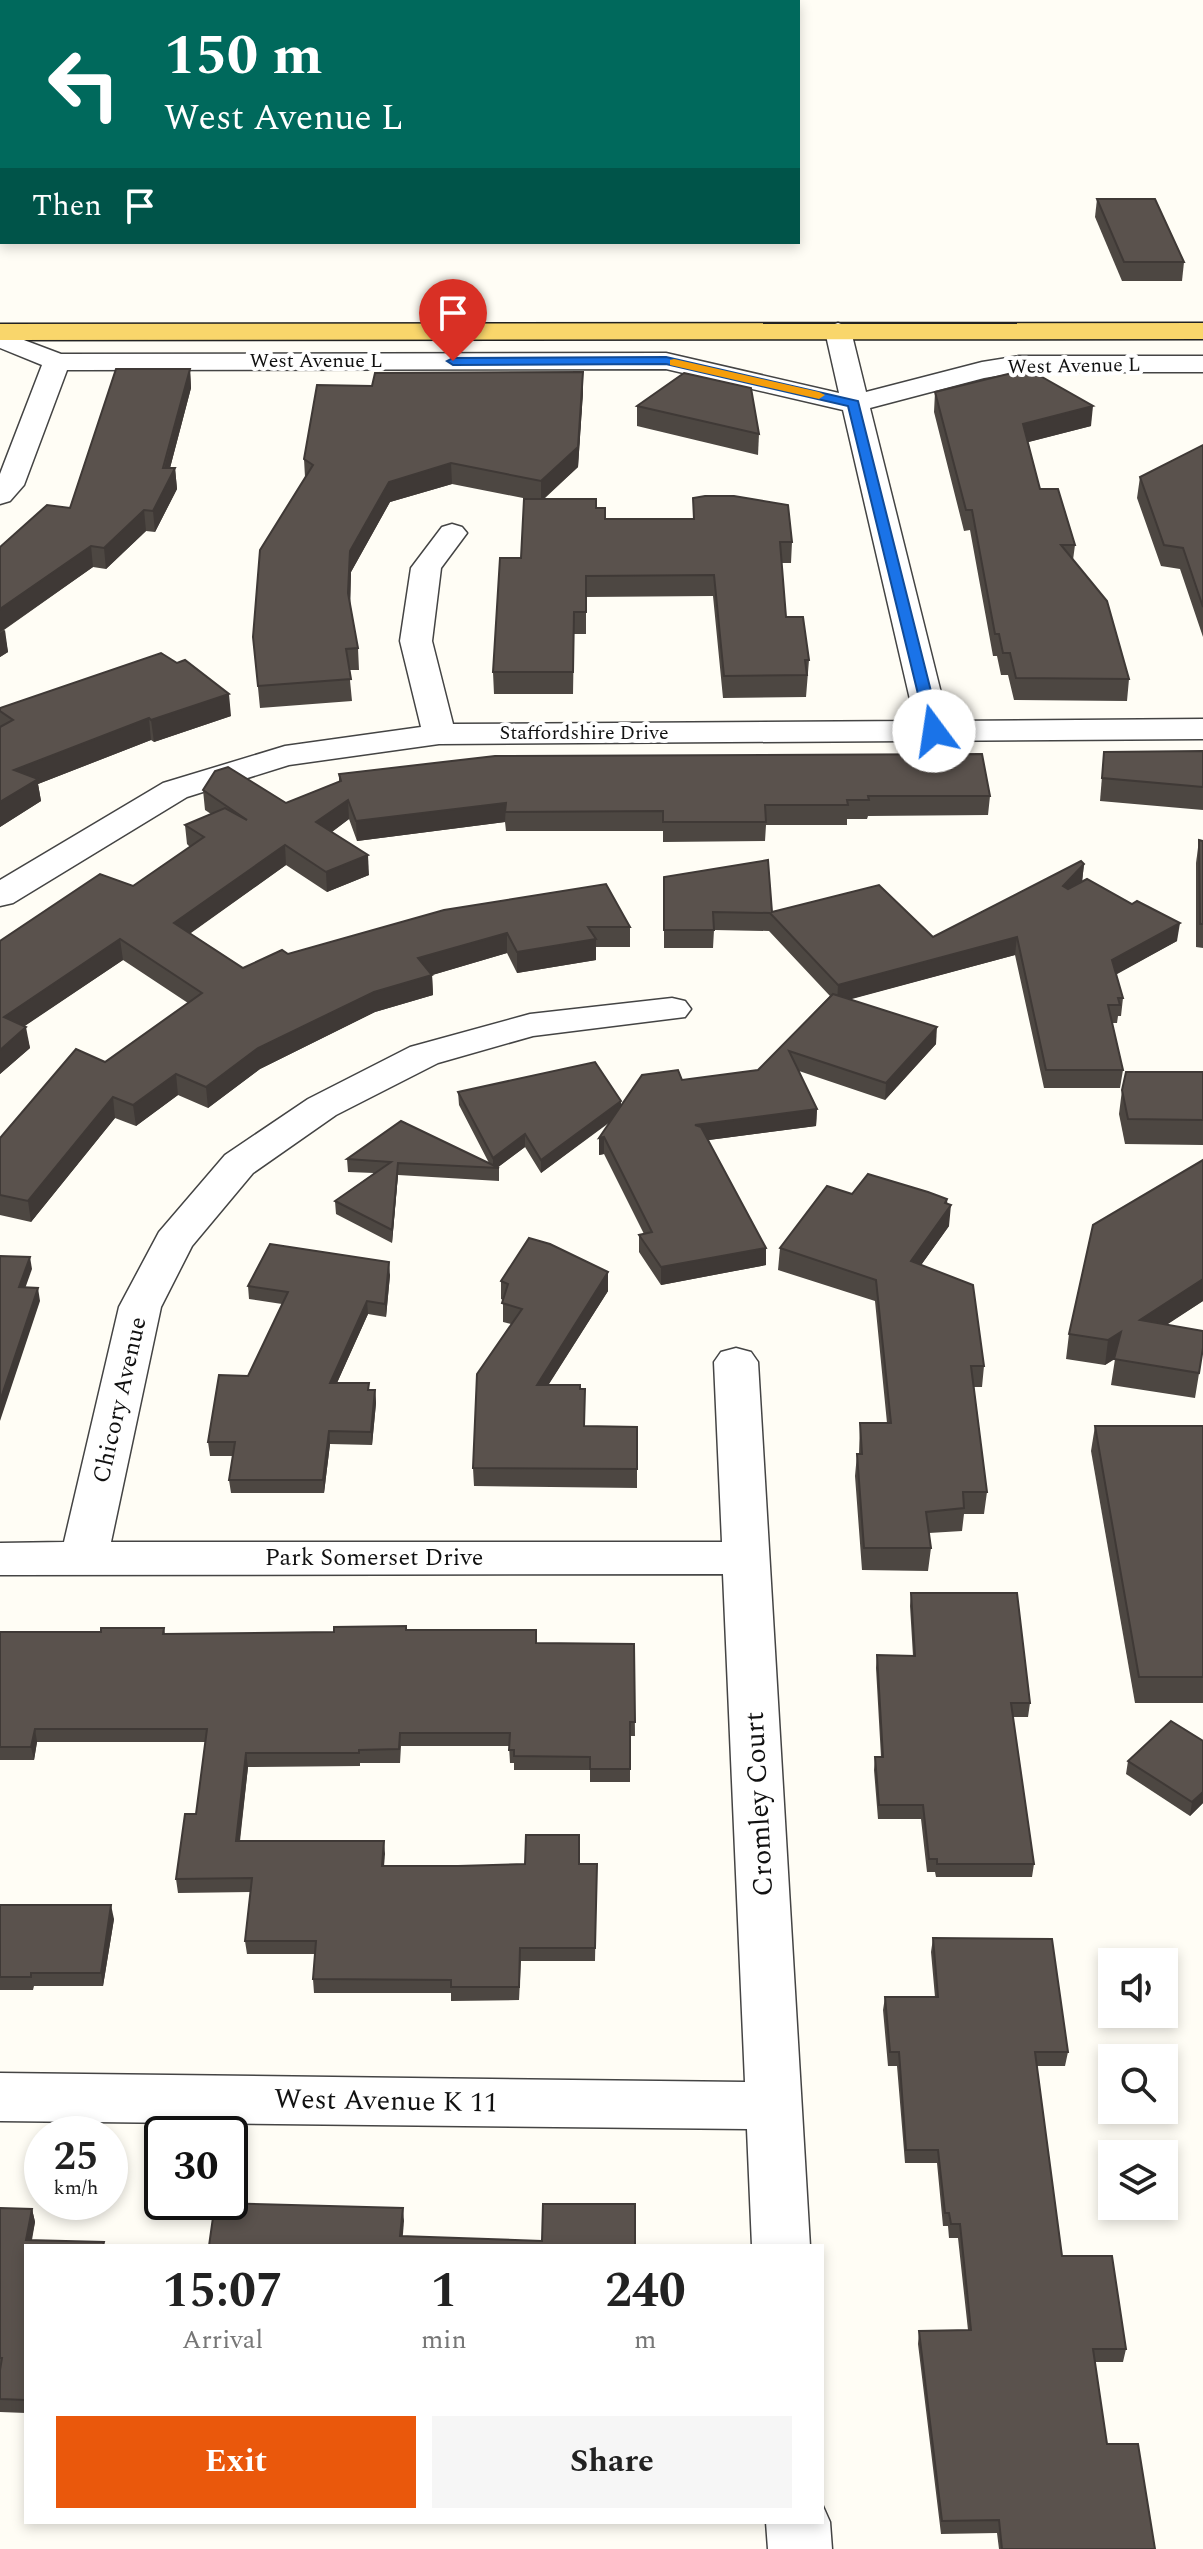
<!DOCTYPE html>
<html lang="en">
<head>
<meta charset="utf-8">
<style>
	:root { --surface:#fff; --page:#f6f6f6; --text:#222; --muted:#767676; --accent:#ea580c }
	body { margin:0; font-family:Spectral,serif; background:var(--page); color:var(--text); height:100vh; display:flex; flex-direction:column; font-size:30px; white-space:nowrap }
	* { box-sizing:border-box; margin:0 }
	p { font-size:26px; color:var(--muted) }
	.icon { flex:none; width:44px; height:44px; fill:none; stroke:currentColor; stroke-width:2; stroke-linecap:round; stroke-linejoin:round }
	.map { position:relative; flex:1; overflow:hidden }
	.details { position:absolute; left:24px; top:2244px; width:800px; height:280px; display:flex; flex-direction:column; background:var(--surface); border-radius:0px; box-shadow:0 4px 12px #0003 }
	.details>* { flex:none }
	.guide { position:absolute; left:0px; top:0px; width:800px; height:244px; box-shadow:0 4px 12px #0003; background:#00695c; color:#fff; overflow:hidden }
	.tools { position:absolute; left:1098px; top:1948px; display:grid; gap:16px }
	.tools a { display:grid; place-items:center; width:80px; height:80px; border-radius:0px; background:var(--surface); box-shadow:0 4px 12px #0003; font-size:40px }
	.speed { position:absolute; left:24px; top:2116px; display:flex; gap:16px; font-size:40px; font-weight:700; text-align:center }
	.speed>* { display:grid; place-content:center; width:104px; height:104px; border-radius:50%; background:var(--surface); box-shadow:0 4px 12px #0003; line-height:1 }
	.speed small { font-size:20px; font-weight:400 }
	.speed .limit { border:4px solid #111; border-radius:12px; background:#fff; color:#111 }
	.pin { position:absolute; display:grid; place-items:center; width:68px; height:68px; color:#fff; margin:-82px -34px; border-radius:50% 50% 50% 0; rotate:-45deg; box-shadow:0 0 8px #0007 }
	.pin .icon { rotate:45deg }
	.me { position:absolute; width:88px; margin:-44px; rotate:346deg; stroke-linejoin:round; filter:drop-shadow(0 0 6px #0008) }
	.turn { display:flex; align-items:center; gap:28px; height:168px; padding:0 32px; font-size:36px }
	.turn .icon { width:104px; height:104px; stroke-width:2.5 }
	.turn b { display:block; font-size:56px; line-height:68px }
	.then { display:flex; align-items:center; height:76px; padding:0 32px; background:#0003; gap:16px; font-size:30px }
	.eta { display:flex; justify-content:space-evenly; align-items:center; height:136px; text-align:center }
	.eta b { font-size:48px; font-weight:700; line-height:56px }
	.button { display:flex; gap:16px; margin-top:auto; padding:16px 32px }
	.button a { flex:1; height:92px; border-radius:0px; background:var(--accent); color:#fff; font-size:32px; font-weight:700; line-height:92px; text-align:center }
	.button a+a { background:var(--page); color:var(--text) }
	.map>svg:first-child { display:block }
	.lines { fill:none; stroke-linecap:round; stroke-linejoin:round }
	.street-casing { stroke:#444; stroke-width:3 }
	.primary-casing { stroke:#222; stroke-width:3 }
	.street { fill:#fff; fill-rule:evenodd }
	.primary { fill:#f9d66b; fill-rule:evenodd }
	.wall { fill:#4d4742 }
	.shaded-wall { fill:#3f3936 }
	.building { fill:#5a524d; stroke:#3f3936; stroke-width:2 }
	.route { fill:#1a73e8; stroke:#114b97; stroke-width:2 }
	.slow { fill:#f59e0b }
	.labels { text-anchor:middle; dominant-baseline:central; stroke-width:8; stroke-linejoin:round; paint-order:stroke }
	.far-street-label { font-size:20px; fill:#111; stroke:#fff }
	.street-label { font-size:24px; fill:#111; stroke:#fff }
	.near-street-label { font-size:28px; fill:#111; stroke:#fff }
</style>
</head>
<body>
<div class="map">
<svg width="1203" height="2549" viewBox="0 0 1203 2549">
	<rect width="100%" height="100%" fill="#fffdf5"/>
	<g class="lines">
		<g class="street-casing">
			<g id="street">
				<polygon points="838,323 847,326 851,331 866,392 982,362 1019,356 1203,356 1203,372 1019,372 984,378 870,408 948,721 1203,719 1203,739 439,744 289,765 187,797 13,903 0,906 0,880 163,783 285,746 421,727 400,641 411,568 442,527 452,524 462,527 467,533 441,568 432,641 453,724 915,721 843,410 666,369 67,370 24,485 10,501 0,504 0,474 42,365 0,348 0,331 61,354 666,353 839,393 825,331 829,326"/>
				<polygon points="672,998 685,1001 691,1009 685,1017 533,1036 438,1063 336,1115 253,1173 192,1246 161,1307 111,1542 722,1542 714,1362 721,1352 736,1348 751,1352 758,1362 810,2246 752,2246 747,2129 0,2121 0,2073 745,2082 723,1574 0,1575 0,1543 64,1542 119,1307 159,1232 225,1155 308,1099 410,1047 530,1014"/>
				<polygon points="822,2504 830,2522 832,2549 768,2549 766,2522 822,2522"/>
			</g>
		</g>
		<g class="primary-casing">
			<polygon id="primary" points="1203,323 1203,339 0,340 0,324"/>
		</g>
		<use href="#street" class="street"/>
		<use href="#primary" class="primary"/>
	</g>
	<g class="wall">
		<polygon points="1097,199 1184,262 1182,281 1122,281 1095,217"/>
		<polygon points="190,369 191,388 170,468 175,468 177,489 155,532 146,531 106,569 93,567 4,630 8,652 0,657 0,547 70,508"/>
		<polygon points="583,392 578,467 544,499 596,508 605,519 693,519 693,498 792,542 791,563 781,563 786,617 809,660 806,697 723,698 713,596 586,597 586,634 574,634 573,694 494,694 493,672 521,558 528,499 452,484 390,502 351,572 350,602 358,648 359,670 349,670 352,701 260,708 253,637 305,477 304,459"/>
		<polygon points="935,392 1091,426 1028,442 1040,489 1075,545 1073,560 1129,679 1127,701 1014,700 1008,675 1001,675 997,656 993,656 970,530 964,531 934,412"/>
		<polygon points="637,406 759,434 758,455 637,426"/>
		<polygon points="1203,445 1203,637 1180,569 1161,566 1137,498 1140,477"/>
		<polygon points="0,708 231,716 154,742 151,740 38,784 41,801 0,827"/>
		<polygon points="1203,751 1203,810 1100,801 1104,752"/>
		<polygon points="339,774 990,796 988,815 868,816 867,819 847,819 847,825 766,825 765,841 663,842 663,831 506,831 505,822 357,841 349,819 332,832 369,875 327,892 286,865 190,933 243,968 444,910 630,927 630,947 596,947 596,960 517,973 507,953 432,975 433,995 375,1012 260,1069 208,1108 178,1095 136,1126 115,1118 31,1222 0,1215 0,1138 188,1003 123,960 24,1026 30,1048 0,1074 0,941 133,886 190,847 187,844 185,825 211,814 205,810 203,790 286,803 339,782"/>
		<polygon points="1199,840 1203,841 1203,948 1196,947 1196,863"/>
		<polygon points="1084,864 1082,882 1177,941 1116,974 1123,998 1121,1016 1118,1016 1117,1023 1112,1023 1123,1070 1120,1088 1044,1088 1015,955 850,999 936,1044 885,1100 799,1071 817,1109 816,1126 708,1140 766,1265 661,1285 639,1252 639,1235 644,1234 604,1154 599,1155 610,1121 541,1173 525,1147 498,1167 499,1168 499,1181 398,1175 392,1243 336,1214 335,1201 374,1173 348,1172 347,1159 489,1163 459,1105 458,1092 621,1101 621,1106 682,1080 758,1070 830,996 769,931 714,930 713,948 664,948 664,877 772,912 933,937"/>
		<polygon points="1203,1072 1203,1145 1125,1144 1119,1114 1122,1090"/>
		<polygon points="1203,1160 1203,1301 1167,1324 1203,1349 1195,1398 1111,1385 1115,1359 1105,1365 1066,1359 1069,1334"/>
		<polygon points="852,1194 947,1199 949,1226 921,1265 984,1366 982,1387 974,1387 987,1492 984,1514 964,1514 962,1531 929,1533 931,1548 928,1571 862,1570 855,1476 857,1454 859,1454 860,1423 887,1423 875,1301 778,1270 780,1248"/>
		<polygon points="390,1275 386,1317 368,1314 337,1383 369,1383 369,1390 375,1390 376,1403 372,1445 330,1444 324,1493 231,1493 229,1480 233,1456 210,1456 208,1442 248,1376 282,1304 249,1299 248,1286"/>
		<polygon points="501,1281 608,1291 548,1385 585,1426 637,1427 637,1488 474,1486 473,1468 511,1324 503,1322 503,1300 501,1299"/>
		<polygon points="1095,1426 1203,1426 1203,1703 1135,1703 1091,1451"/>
		<polygon points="911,1593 1030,1703 1028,1717 1013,1717 1034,1864 1032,1877 936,1877 935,1872 927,1872 921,1819 878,1819 874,1770 875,1757 881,1757 876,1668 877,1655 913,1656 910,1606"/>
		<polygon points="164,1628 165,1634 334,1632 406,1630 537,1643 634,1644 635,1736 630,1736 630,1782 590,1782 590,1770 514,1770 514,1763 510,1763 509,1746 401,1746 400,1763 360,1763 360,1766 248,1767 240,1841 384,1841 384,1866 597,1864 595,1961 521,1961 519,2000 451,2001 451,1993 314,1993 313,1979 315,1954 247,1954 245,1941 251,1892 178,1893 176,1879 196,1814 205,1742 37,1742 34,1760 0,1760 0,1632 101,1632"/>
		<polygon points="1203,1741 1203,1803 1190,1816 1126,1774 1128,1761"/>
		<polygon points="0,1905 114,1919 103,1986 34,1986 33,1990 0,1990"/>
		<polygon points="933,1938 1068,2052 1065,2066 1036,2066 1062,2256 1126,2349 1123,2362 1095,2362 1107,2444 1155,2549 999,2549 997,2533 941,2534 918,2344 919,2331 968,2330 958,2238 949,2238 948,2226 943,2226 937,2163 905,2163 897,2066 888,2066 883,2010 885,1997 935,1997 931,1952"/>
		<polygon points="0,2208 32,2209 35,2222 32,2240 26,2246 26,2413 0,2412"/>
	</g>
	<g class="shaded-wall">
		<polygon points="190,369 191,388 165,487 175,468 177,489 155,532 153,511"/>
		<polygon points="583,372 583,392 578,467 541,501 541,481"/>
		<polygon points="1093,406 1091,426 1021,444 1023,424"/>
		<polygon points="451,463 452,484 390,502 351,572 350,614 348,593 350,551 389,482"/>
		<polygon points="144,510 146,531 106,569 104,548"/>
		<polygon points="91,546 93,567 0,632 0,609"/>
		<polygon points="5,630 8,652 0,657 0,633"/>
		<polygon points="229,694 231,716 154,742 151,720"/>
		<polygon points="149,718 151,740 38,784 41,801 0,827 0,802 14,770"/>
		<polygon points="348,800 349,819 318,842 316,822"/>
		<polygon points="506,803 505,822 357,841 356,821"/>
		<polygon points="285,845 286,865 177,943 174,923"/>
		<polygon points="368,855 369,875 327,892 326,872"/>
		<polygon points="1084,864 1082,882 1061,904 1063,886"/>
		<polygon points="1180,923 1177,941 1110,978 1112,960"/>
		<polygon points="507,933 507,953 419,979 418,958"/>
		<polygon points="1017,937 1015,955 837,1003 838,985"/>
		<polygon points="120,939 123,960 7,1038 4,1017"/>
		<polygon points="596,939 596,960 517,973 517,952"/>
		<polygon points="432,975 433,995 375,1012 260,1069 208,1108 206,1087 258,1048 374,992"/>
		<polygon points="26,1027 30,1048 0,1074 0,1050"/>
		<polygon points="937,1027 936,1044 885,1100 886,1083"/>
		<polygon points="176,1074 178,1095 136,1126 133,1105"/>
		<polygon points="113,1097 115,1118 31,1222 28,1201"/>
		<polygon points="621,1101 621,1114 541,1173 541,1160"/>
		<polygon points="817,1109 816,1126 694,1142 695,1125"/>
		<polygon points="525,1134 525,1147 497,1168 493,1168 493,1158"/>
		<polygon points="604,1137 604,1154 599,1155 599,1138"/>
		<polygon points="398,1163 398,1175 392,1243 392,1230"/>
		<polygon points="947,1199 946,1211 951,1205 949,1226 909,1282 911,1261"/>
		<polygon points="766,1248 766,1265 661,1285 661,1267"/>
		<polygon points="30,1257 32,1269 21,1300 19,1287"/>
		<polygon points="389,1262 390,1275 386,1317 385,1304"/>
		<polygon points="608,1272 608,1291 537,1403 537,1385"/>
		<polygon points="1203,1279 1203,1301 1136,1345 1140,1320"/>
		<polygon points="38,1288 40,1301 0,1421 0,1401"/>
		<polygon points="367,1301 368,1314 331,1396 330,1383"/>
		<polygon points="1121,1332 1117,1357 1105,1365 1108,1340"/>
		<polygon points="375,1390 376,1403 372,1445 371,1432"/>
		<polygon points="329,1431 330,1444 324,1493 323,1480"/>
		<polygon points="35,1729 37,1742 34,1760 31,1747"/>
		<polygon points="246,1753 248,1767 238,1854 236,1841"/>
		<polygon points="1203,1792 1203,1803 1190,1816 1192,1802"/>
		<polygon points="384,1841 385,1854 383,1879 382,1866"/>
		<polygon points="111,1905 114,1919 103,1986 101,1973"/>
		<polygon points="403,2208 404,2221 402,2246 400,2236"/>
		<polygon points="32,2209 35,2222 30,2246 26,2240"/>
	</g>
	<g class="building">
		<polygon points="1097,199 1155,199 1184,262 1124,262"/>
		<polygon points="116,369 190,369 163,468 175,468 153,511 144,510 104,548 91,546 0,609 0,547 47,505 70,508"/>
		<polygon points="1028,369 1093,406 1023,424 1040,489 1058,489 1075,545 1061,545 1107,601 1129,679 1016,678 1010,653 1003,653 999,634 995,634 972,510 966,510 935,392"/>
		<polygon points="583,372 578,447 541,481 451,463 389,482 350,551 348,593 358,648 346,649 351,679 258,686 253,637 260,550 313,465 304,459 317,385 372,386 375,373"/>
		<polygon points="684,373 751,388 759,434 637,406"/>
		<polygon points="1203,445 1203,607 1183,548 1164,545 1140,477"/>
		<polygon points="705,496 734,496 788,505 792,542 780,542 786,617 803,617 809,660 805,660 807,675 724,676 714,575 586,576 586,612 574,612 573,672 493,672 500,558 521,558 524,499 596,499 596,508 605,508 605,519 694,519 693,498"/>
		<polygon points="161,653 177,663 185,660 229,694 151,720 149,718 14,770 38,779 0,802 0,727 13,720 0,711 0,708"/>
		<polygon points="1203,751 1203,787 1102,778 1104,752"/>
		<polygon points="982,754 990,796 868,796 869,800 847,800 848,805 765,805 766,822 663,822 663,811 505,812 506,803 356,821 348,800 316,822 368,855 326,872 285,845 174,923 243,968 282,950 288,954 444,910 606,884 630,927 588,927 596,939 517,952 507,933 418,958 432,975 374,992 258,1048 206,1087 176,1074 133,1105 113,1097 28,1201 0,1195 0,1138 76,1049 105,1062 202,993 120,939 4,1017 26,1027 0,1050 0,941 100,874 133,886 204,837 185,825 225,808 247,820 203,790 215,771 228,767 286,803 341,781 339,774 495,756"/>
		<polygon points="1199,840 1203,841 1203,924 1200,924"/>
		<polygon points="768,860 772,912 879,885 933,937 1081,861 1084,864 1063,886 1068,889 1087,879 1132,904 1137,901 1180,923 1112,960 1123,998 1118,998 1120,1005 1108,1005 1123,1070 1046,1070 1017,937 838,985 770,913 713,912 714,930 664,930 664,877"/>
		<polygon points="833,994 937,1027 886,1083 789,1051 817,1109 695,1125 701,1127 766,1248 661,1267 639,1235 652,1232 604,1137 599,1138 642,1075 678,1070 682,1080 758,1070"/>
		<polygon points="595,1062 621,1101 541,1160 525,1134 493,1158 458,1092"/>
		<polygon points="1126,1072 1203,1072 1203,1120 1128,1119 1122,1090"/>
		<polygon points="401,1121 499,1168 398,1163 392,1230 335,1201 391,1162 347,1159"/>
		<polygon points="1203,1160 1203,1279 1140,1320 1203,1331 1203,1348 1199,1373 1114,1359 1121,1332 1108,1340 1069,1334 1093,1225"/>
		<polygon points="868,1174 928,1192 947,1199 945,1203 951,1205 911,1261 973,1285 984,1366 971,1366 987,1492 963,1492 964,1508 926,1512 931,1548 864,1548 857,1454 862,1454 860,1423 891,1423 876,1280 780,1248 827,1186 852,1194"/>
		<polygon points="529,1238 550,1244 608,1272 537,1385 580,1385 580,1389 585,1389 584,1426 637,1427 637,1469 473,1468 477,1374 522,1309 502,1303 508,1284 501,1281"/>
		<polygon points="270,1244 389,1262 385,1304 367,1301 330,1383 369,1383 368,1390 375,1390 371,1432 329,1431 323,1480 229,1480 235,1442 208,1442 219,1375 248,1376 288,1292 248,1286"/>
		<polygon points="0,1256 30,1257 19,1287 38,1288 0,1401"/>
		<polygon points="1095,1426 1203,1426 1203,1677 1139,1677"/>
		<polygon points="911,1593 1017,1593 1030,1703 1011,1703 1034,1864 937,1864 937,1859 929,1859 923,1805 879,1805 875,1757 883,1757 877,1655 915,1656"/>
		<polygon points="406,1626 406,1630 536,1630 536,1643 634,1644 635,1722 630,1722 630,1769 590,1769 590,1757 514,1756 514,1750 509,1750 510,1733 400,1733 399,1749 359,1750 359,1753 246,1753 236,1841 384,1841 382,1866 458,1866 525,1864 526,1835 579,1835 579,1864 597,1864 595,1948 520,1948 519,1987 451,1987 451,1980 313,1979 316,1941 245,1941 252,1878 176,1879 185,1814 196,1814 207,1729 35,1729 31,1747 0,1747 0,1632 101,1632 101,1628 164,1628 163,1634 334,1632 334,1627"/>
		<polygon points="1171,1721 1203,1741 1203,1792 1192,1802 1128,1761"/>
		<polygon points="0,1905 111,1905 101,1973 31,1973 31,1977 0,1977"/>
		<polygon points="933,1938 1052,1939 1068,2052 1035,2052 1062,2256 1112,2256 1126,2349 1093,2349 1107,2444 1138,2444 1155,2549 1002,2549 999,2520 942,2521 919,2331 971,2330 960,2224 951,2224 949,2213 945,2213 938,2150 906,2150 899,2052 890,2052 885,1997 938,1997"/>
		<polygon points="215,2203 403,2208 400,2236 542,2241 543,2204 635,2204 635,2246 209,2246"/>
		<polygon points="0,2208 32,2209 26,2240 104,2242 103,2246 26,2246 26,2400 0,2399 0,2370 2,2358 0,2358"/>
	</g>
	<polygon class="route" points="666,357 858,401 941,731 939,734 929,734 927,731 848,406 666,364 453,365 447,361 453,358"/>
	<polygon class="slow" points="674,359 819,392 825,395 819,399 670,365 670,360"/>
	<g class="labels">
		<g class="far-street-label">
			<text x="316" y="361">West Avenue L</text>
			<text transform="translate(1074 366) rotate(-1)">West Avenue L</text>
			<text x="584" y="733">Staffordshire Drive</text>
		</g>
		<g class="street-label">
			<text transform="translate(120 1400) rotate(-77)">Chicory Avenue</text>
			<text x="374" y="1558">Park Somerset Drive</text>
		</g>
		<g class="near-street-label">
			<text transform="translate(759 1804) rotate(-93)">Cromley Court</text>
			<text transform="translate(386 2101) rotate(1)">West Avenue K 11</text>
		</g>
	</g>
</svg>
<div class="tools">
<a><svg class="icon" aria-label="sound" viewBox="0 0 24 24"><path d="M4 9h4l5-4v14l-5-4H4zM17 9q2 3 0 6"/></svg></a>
<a><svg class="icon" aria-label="search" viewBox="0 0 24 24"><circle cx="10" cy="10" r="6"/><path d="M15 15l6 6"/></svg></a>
<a><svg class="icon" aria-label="layers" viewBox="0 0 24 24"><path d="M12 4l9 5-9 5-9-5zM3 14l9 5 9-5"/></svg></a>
</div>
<div class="speed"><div>25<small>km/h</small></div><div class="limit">30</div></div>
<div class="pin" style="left:453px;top:361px;background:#d93025"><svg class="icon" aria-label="arrive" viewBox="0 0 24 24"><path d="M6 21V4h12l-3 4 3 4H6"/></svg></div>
<svg class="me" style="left:934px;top:731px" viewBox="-20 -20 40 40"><circle r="19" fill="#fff"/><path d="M0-13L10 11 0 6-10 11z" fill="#1a73e8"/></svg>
<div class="guide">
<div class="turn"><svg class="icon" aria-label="left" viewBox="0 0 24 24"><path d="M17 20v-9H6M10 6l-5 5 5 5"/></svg><div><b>150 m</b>West Avenue L</div></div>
<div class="then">Then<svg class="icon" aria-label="arrive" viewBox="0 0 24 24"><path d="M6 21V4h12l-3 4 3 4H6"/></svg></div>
</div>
<section class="details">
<div class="eta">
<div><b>15:07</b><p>Arrival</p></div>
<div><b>1</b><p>min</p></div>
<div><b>240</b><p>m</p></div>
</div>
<div class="button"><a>Exit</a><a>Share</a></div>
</section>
</div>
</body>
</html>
